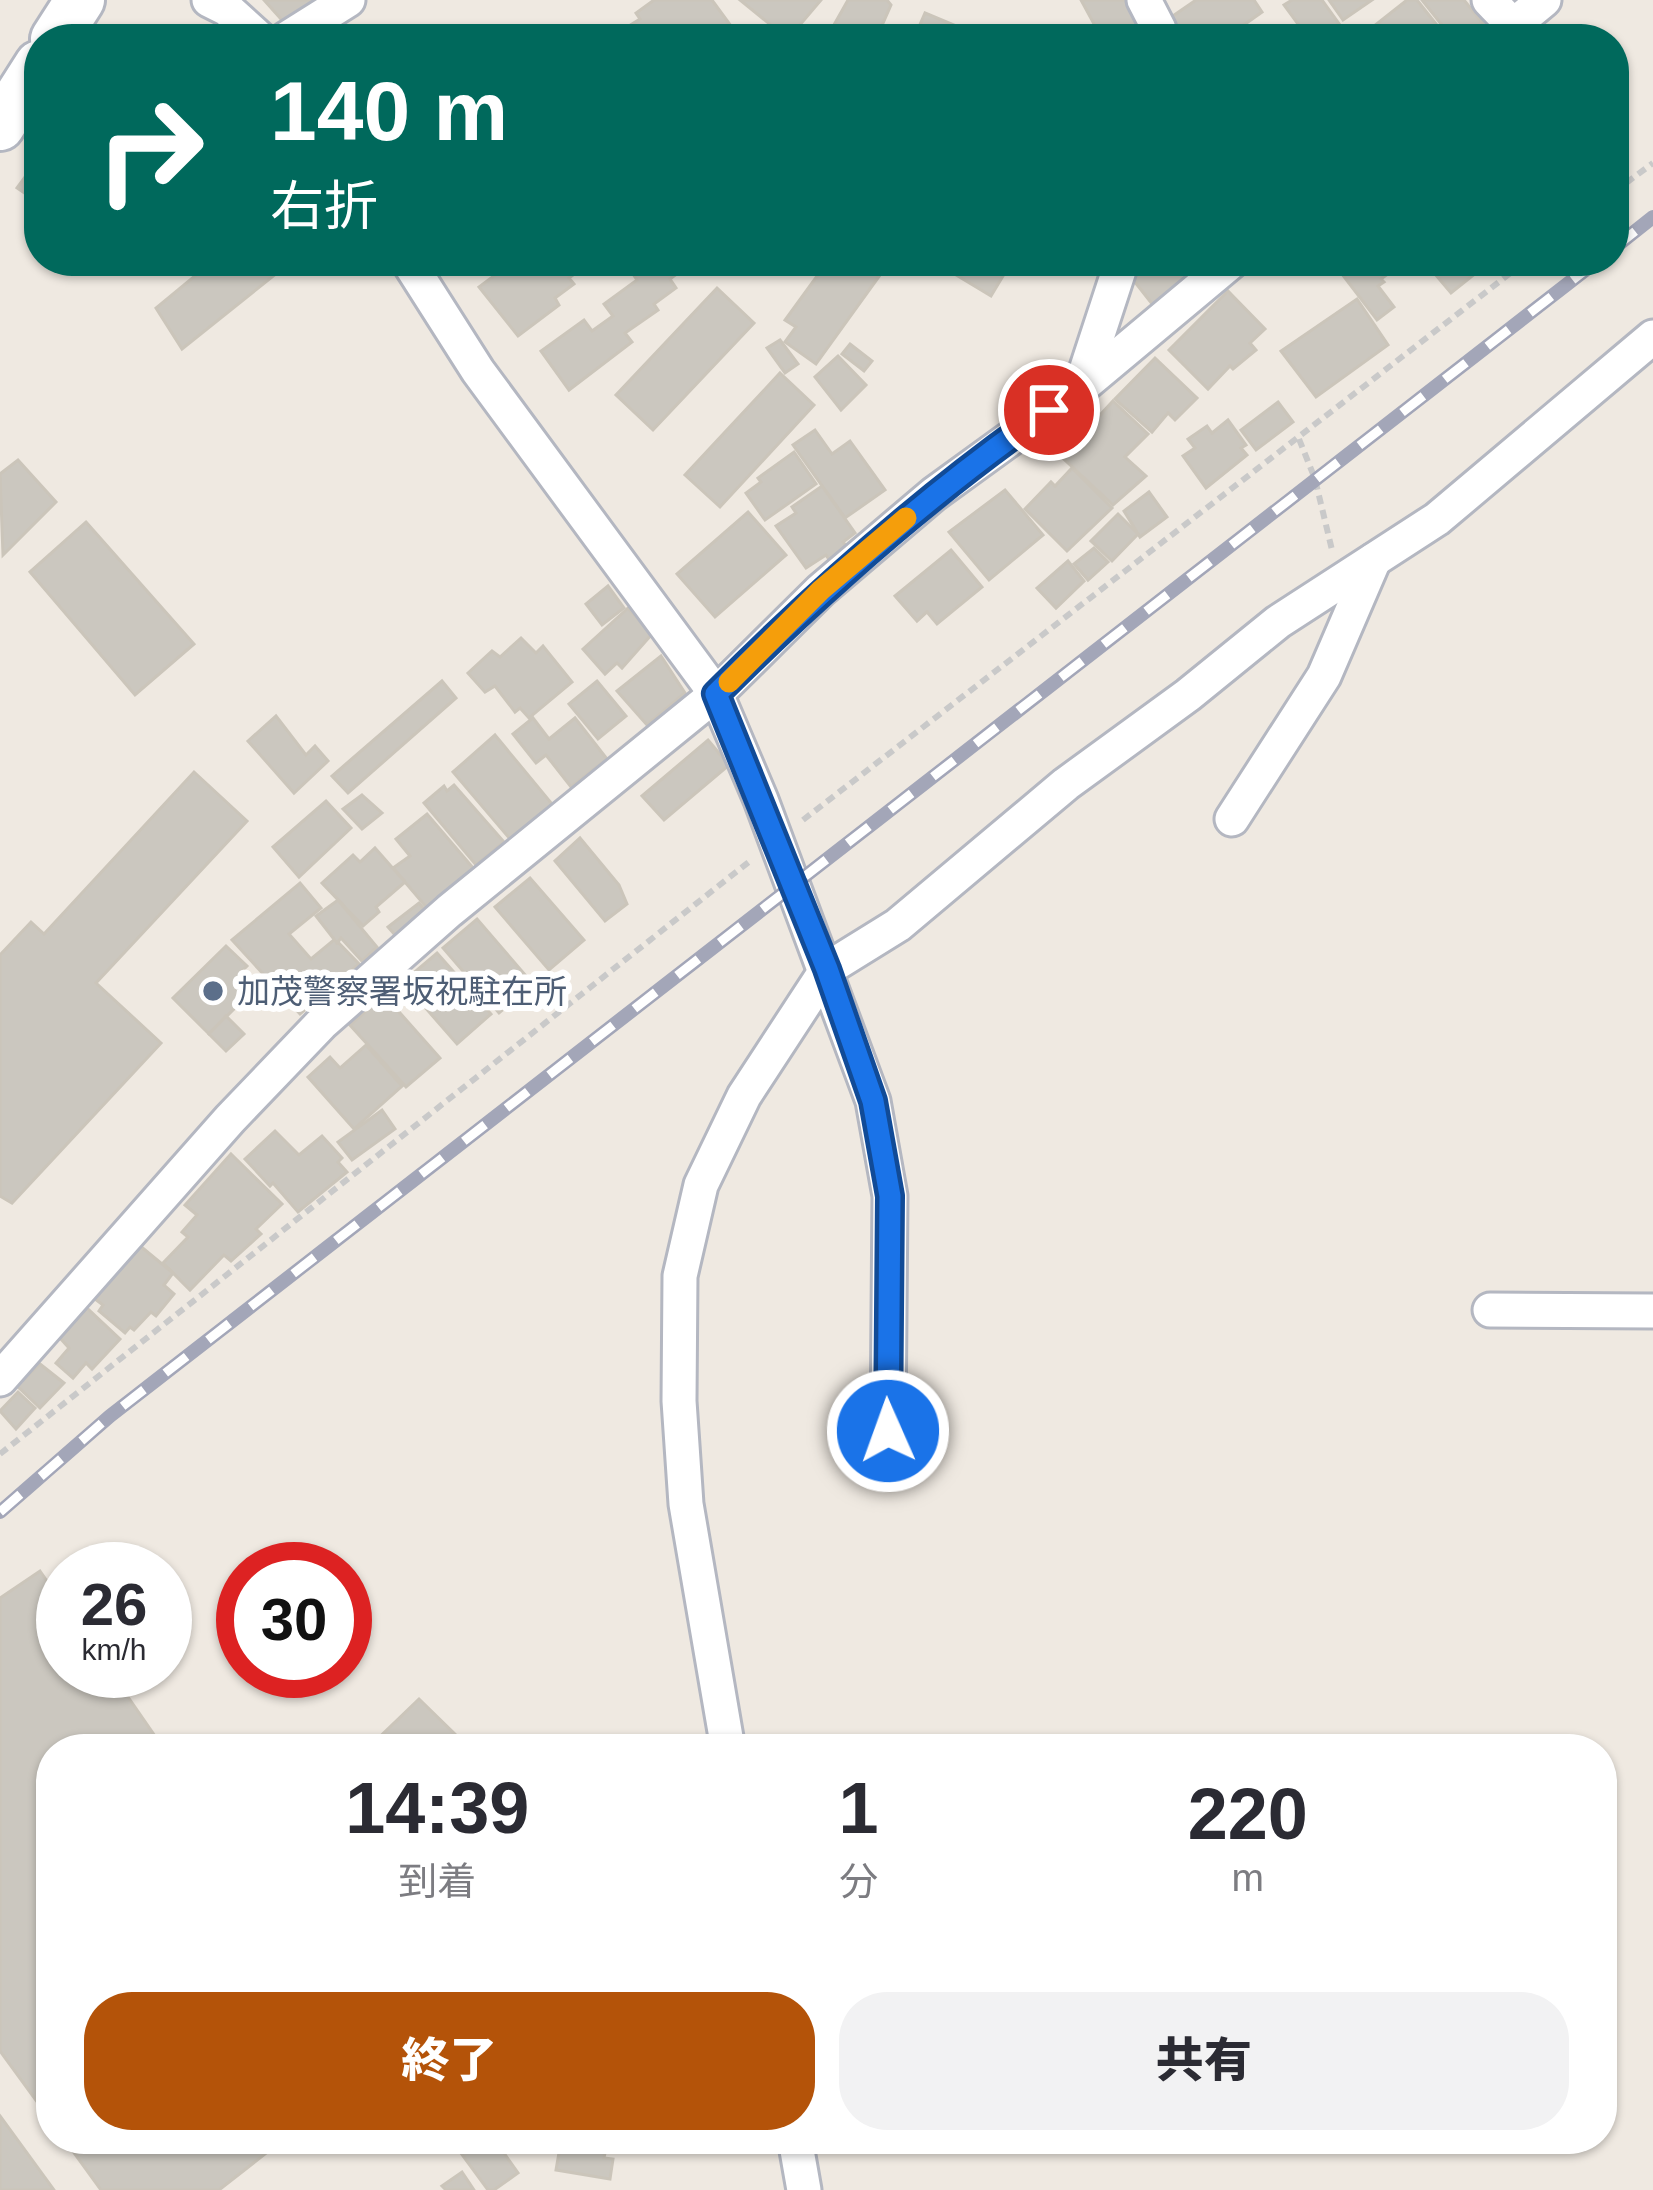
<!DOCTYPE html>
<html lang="ja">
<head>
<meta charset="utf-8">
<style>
	:root { --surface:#fff; --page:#f2f2f3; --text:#2b2b33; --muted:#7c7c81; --accent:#b45309 }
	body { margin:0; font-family:Helvetica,"Noto Sans JP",sans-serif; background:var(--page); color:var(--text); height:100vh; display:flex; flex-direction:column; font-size:45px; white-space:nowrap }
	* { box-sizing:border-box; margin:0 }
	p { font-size:39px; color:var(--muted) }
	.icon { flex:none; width:66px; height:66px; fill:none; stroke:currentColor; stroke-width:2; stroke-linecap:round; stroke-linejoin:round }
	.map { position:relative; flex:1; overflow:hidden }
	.drawer { position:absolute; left:36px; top:1734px; width:1581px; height:420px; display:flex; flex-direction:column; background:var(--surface); border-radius:48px; box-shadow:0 3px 9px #0004 }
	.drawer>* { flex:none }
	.guide { position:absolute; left:24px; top:24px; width:1605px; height:252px; border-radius:48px; box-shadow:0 3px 9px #0004; background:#00695c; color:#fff; overflow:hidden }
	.speed { position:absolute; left:36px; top:1542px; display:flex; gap:24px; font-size:60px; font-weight:700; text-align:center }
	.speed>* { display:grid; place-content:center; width:156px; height:156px; border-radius:50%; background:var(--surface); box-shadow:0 3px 9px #0004; line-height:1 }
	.speed small { font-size:30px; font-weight:400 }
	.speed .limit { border:18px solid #d22; background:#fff; color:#111 }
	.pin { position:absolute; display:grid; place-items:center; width:102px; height:102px; color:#fff; margin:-51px; border:6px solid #fff; border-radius:50%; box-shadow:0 3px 12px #0007 }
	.me { position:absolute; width:132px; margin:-66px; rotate:358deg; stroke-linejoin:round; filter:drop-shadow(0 0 9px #0008) }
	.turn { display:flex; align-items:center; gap:42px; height:252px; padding:0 48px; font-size:54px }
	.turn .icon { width:156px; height:156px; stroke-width:2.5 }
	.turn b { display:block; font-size:84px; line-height:102px }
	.eta { display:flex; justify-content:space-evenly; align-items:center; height:204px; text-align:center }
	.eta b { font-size:72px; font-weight:800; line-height:84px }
	.primary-button { display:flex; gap:24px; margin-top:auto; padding:24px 48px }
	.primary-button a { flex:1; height:138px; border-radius:48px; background:var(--accent); color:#fff; font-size:48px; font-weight:800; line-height:138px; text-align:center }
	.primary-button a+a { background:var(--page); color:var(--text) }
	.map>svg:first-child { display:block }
	.building { fill:#cbc7bf; stroke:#cbc5ba; stroke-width:3 }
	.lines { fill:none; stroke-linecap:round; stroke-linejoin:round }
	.minor-casing { stroke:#b4b7c1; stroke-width:39 }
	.secondary-casing { stroke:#b4b7c1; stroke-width:54 }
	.path { stroke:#c9c9c9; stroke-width:6; stroke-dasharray:9 6; stroke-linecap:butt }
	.minor { stroke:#fff; stroke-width:33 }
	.secondary { stroke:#fff; stroke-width:48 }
	.rail-casing { stroke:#a3a6b8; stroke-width:14 }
	.rail { stroke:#fff; stroke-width:9; stroke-dasharray:27; stroke-linecap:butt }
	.route-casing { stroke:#114b97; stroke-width:30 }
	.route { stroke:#1a73e8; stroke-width:21 }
	.slow { stroke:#f59e0b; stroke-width:21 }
	.service-dot { fill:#5c6f8a; stroke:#fff; stroke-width:4.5 }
	.labels { text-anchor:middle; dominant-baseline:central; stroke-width:12; stroke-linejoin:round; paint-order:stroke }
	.service-label { font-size:33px; fill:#4e5e75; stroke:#fff; text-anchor:start }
</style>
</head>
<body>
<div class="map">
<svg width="1653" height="2190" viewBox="0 0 1653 2190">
	<rect width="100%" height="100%" fill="#efe9e1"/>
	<g class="building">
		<polygon points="264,0 318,0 288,27"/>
		<polygon points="654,0 712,0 731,26 713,39 639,39 629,26 640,19 636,13"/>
		<polygon points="740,0 821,0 788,39"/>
		<polygon points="848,0 887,0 891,5 876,39 826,39"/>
		<polygon points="1081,0 1125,0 1139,24 1115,39 1100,35"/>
		<polygon points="1196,0 1254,0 1262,12 1224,39 1184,39 1170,18"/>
		<polygon points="1292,0 1322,0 1350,39 1309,39 1284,5"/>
		<polygon points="1329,0 1372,0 1343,20"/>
		<polygon points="1407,0 1417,0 1448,39 1353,39 1350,35 1359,28 1364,34"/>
		<polygon points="1422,0 1464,0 1485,26 1470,39 1453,39"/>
		<polygon points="925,13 966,30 962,39 907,39 909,34 915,36"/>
		<polygon points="39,158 39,203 17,188"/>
		<polygon points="213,261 292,261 182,349 156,308"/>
		<polygon points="524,261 575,261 581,269 569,278 574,284 555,298 559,305 518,336 479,287 503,269 507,274"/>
		<polygon points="624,261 694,261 670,279 676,288 654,304 658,310 625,333 632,342 569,390 541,351 584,320 592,331 613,316 604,304 637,280"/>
		<polygon points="828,261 860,261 880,275 816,364 785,342 796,327 785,320"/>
		<polygon points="947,261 1012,261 991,296 943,267"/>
		<polygon points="1131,261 1205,261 1153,305 1127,272"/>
		<polygon points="1332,261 1418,261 1410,268 1405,261 1381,279 1384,282 1378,286 1394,307 1377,320"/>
		<polygon points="1424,261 1491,261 1451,293"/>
		<polygon points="717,288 754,323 653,430 616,395"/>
		<polygon points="1228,291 1265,329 1250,343 1256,350 1233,369 1230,366 1208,389 1169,350"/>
		<polygon points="1357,299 1388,345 1316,397 1281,351"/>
		<polygon points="780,340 798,364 785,373 767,348"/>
		<polygon points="850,344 872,361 864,371 842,354"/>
		<polygon points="838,356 866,385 841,410 815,377"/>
		<polygon points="1155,358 1197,398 1175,420 1168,413 1152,432 1115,399"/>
		<polygon points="780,373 814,405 720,507 685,475"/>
		<polygon points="1113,401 1148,434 1125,457 1146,476 1113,505 1051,447 1094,409 1100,415"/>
		<polygon points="1278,402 1293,422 1256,450 1241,430"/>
		<polygon points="1228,420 1246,445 1241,448 1247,455 1206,488 1183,456 1195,448 1188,439 1207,426 1212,433"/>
		<polygon points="815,430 832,454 850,441 885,490 845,518 793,445"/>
		<polygon points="794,452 816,484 765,520 746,493 761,482 758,478"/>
		<polygon points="18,460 56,502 3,555 0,474"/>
		<polygon points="1072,468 1112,508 1067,551 1025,509 1051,482 1055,486"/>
		<polygon points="822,486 855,533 843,542 848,548 830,561 826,555 806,568 776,526 796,513 792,507"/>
		<polygon points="1005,490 1043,535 989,580 949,532"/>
		<polygon points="1149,492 1167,517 1140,537 1124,511"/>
		<polygon points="748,512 786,555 715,617 677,574"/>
		<polygon points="1118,514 1138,534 1112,561 1091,541"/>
		<polygon points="86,522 194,644 135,695 30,572"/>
		<polygon points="1094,548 1108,562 1088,580 1074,564"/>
		<polygon points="951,550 982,587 937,624 927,612 917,621 895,596"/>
		<polygon points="1068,561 1084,581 1056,608 1037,588"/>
		<polygon points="608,586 624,608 602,625 586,604"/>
		<polygon points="628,608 652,634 622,668 617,663 605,674 583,649"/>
		<polygon points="521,638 536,653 543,646 572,682 529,718 520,708 515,712 495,686 485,692 468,673 492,651 500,657"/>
		<polygon points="661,656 685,693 647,725 617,691"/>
		<polygon points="442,681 456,698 348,793 332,776"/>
		<polygon points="597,681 626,716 598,739 569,704"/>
		<polygon points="276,716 306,755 315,746 328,761 294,793 248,741"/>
		<polygon points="533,718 549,739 575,718 607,759 571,787 546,755 536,763 513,734"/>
		<polygon points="495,735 552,804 510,839 453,772"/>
		<polygon points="708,740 729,765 664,820 642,796"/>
		<polygon points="194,772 247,821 96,983 161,1043 12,1203 0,1196 0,955 31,922 44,934"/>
		<polygon points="454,785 504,842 476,865 424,803 444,786 447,791"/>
		<polygon points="362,795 382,813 362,829 343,809"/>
		<polygon points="326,801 351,828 299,877 273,847"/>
		<polygon points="427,814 474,869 427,908 393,868 410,856 396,839"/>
		<polygon points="580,838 619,885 627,904 605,921 555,861"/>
		<polygon points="375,848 405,882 376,907 379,912 363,926 322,883 353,855 360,862"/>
		<polygon points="530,878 584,940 549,970 495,907"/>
		<polygon points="300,883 321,908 289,934 311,959 335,939 359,964 300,1014 232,940"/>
		<polygon points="338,900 377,947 362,961 341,938 337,943 316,916"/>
		<polygon points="419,903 425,910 395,935 388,927"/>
		<polygon points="477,919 533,984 499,1013 443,948"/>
		<polygon points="226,946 247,966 242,971 257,986 209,1034 173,998"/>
		<polygon points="437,953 491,1014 457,1044 403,982"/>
		<polygon points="384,995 440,1058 406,1087 350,1025"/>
		<polygon points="226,1016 244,1034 226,1051 209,1034"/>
		<polygon points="366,1045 402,1086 354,1129 308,1077 330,1057 340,1068"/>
		<polygon points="382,1110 395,1129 352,1160 338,1142"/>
		<polygon points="275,1131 299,1155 322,1136 342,1158 338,1162 347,1172 298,1212 273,1183 270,1186 245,1159"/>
		<polygon points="231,1154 282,1204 256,1229 261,1234 231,1261 224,1255 190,1290 163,1263 188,1237 182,1232 197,1215 185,1205"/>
		<polygon points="139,1245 173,1273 164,1285 174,1294 156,1316 151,1312 134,1330 130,1327 125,1333 99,1311 103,1305 95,1299"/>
		<polygon points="87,1308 120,1339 92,1369 86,1363 73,1378 56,1363 69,1348 60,1338"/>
		<polygon points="40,1364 64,1383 40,1408 17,1386"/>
		<polygon points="18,1392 35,1408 16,1429 0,1411"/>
		<polygon points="40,1571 63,1604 63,1671 110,1671 157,1739 144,1749 51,1749 51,2121 0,2051 0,1598"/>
		<polygon points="419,1699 460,1739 450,1749 367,1749"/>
		<polygon points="0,2116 54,2190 0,2190"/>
		<polygon points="64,2139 284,2139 219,2190 101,2190"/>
		<polygon points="472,2139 494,2139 518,2173 494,2190 488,2190 458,2149"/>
		<polygon points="561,2141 586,2146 586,2150 605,2153 604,2158 613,2159 610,2179 556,2170"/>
		<polygon points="462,2172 474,2190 446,2190 442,2186"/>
	</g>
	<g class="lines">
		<g class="minor-casing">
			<g id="minor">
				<polyline points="209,0 227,9 260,39"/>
				<polyline points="1144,0 1159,29 1158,39"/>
				<polyline points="1489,0 1513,25"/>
				<polyline points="286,39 348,0"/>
				<polyline points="1497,39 1544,0"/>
				<polyline points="408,261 478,371 716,694 761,800 873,1101 890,1196 888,1431"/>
				<polyline points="1081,386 1122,261"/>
				<polyline points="1232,819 1324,676 1374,560"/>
				<polyline points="1490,1310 1653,1311"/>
				<polyline points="0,1379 230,1119 321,1024 449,911 716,694 821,590 934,494 1080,388 1232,261"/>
				<polyline points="728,1749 686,1504 679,1401 680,1276 701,1185 744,1096 827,969 898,925 1066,784 1188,695 1278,622 1437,519 1653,337"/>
				<polyline points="795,2139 804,2190"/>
			</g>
		</g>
		<g class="secondary-casing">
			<g id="secondary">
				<polyline points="55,39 80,0"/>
				<polyline points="0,126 39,65"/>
			</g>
		</g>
		<g class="path">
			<polyline points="1614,192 1653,163"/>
			<polyline points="1299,439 1315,479 1332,550"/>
			<polyline points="803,820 1526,261"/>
			<polyline points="0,1454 750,861"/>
		</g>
		<use href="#minor" class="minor"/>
		<use href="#secondary" class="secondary"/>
		<g class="rail-casing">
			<g id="rail">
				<polyline points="1614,248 1653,217"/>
				<polyline points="0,1512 110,1416 1597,261"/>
			</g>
		</g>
		<use href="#rail" class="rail"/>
	</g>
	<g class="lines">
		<g class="route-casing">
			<path id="route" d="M888 1431 890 1196 873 1101 827 969 716 694C820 590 928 494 1049 410"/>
		</g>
		<use href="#route" class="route"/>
		<polyline class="slow" points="729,682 821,590 906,518"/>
	</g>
	<circle class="service-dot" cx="213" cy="991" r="12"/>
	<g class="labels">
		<g class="service-label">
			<text x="237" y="991">加茂警察署坂祝駐在所</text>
		</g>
	</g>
</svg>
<div class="speed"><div>26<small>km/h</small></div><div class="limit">30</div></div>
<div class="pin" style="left:1049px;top:410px;background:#d93025"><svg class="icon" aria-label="arrive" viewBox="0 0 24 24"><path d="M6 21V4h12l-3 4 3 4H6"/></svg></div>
<svg class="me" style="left:888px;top:1431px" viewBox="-20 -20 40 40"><circle r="17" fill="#1a73e8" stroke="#fff" stroke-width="3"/><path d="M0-11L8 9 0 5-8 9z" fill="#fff"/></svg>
<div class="guide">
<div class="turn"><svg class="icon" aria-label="right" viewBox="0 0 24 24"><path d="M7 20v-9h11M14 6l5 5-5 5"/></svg><div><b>140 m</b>右折</div></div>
</div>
<section class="drawer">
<div class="eta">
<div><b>14:39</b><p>到着</p></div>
<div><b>1</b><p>分</p></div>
<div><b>220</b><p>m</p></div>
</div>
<div class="primary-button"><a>終了</a><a>共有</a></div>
</section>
</div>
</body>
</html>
